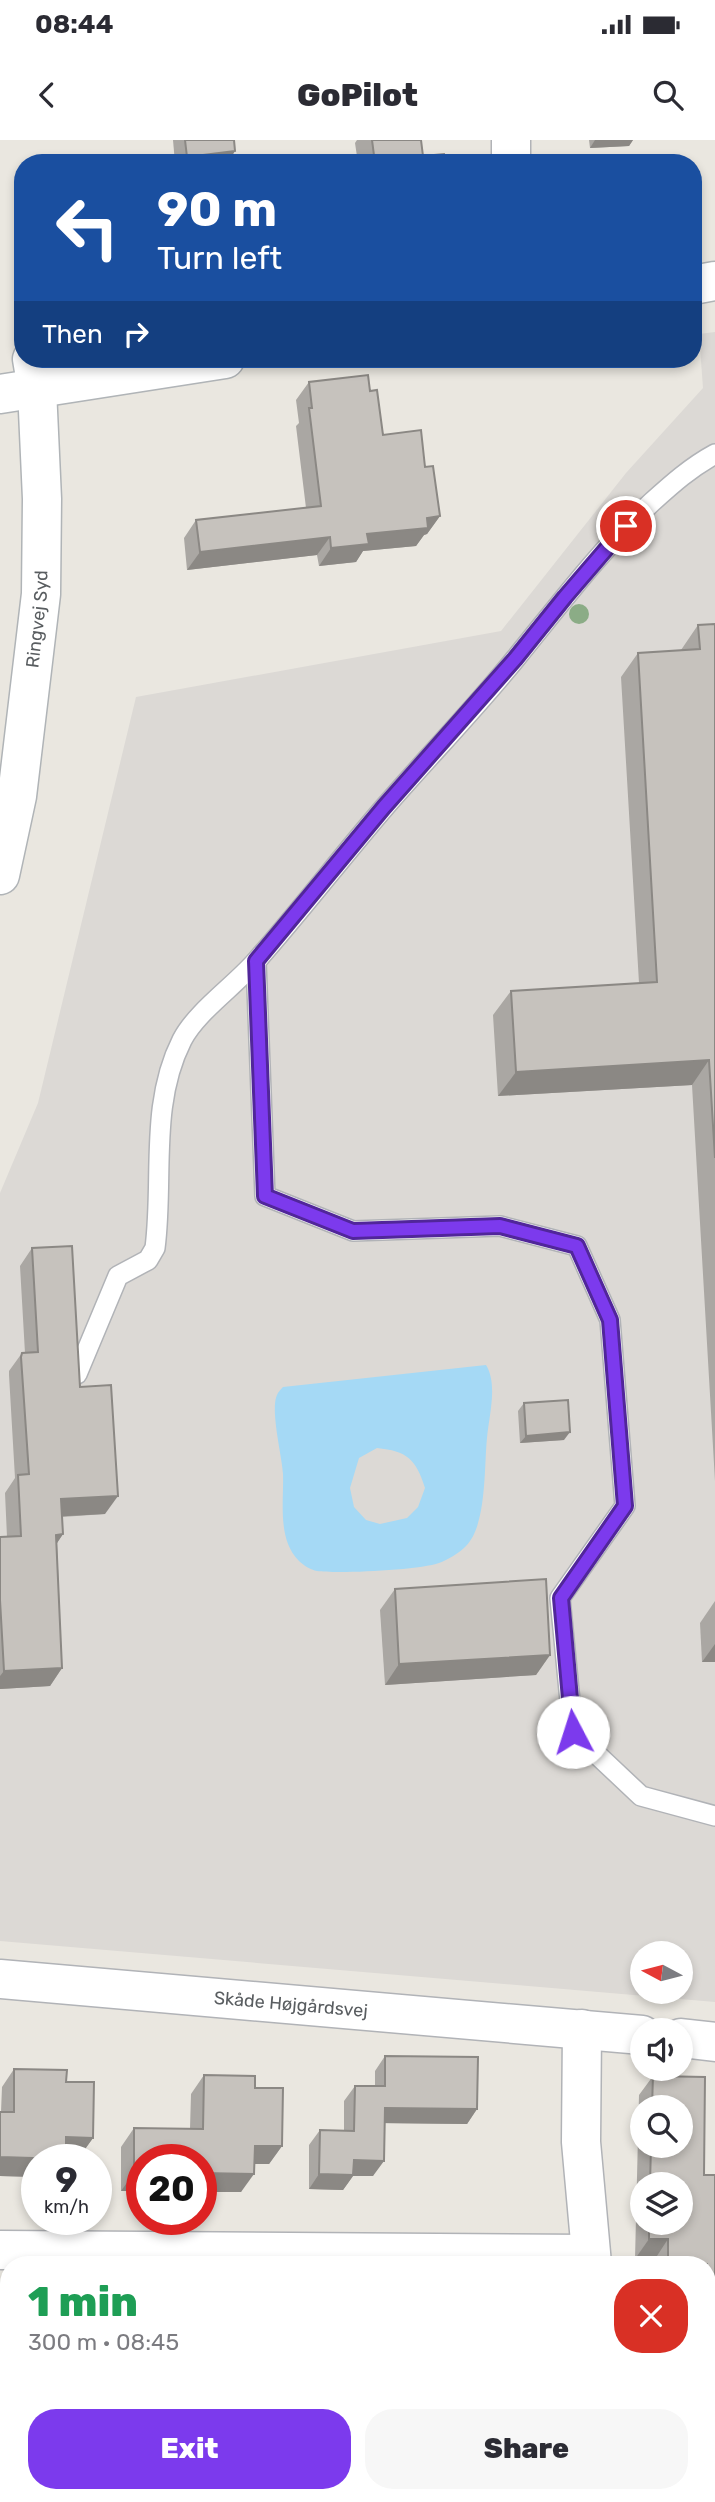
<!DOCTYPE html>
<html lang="en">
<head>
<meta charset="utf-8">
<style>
	:root { --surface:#fff; --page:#f7f7f7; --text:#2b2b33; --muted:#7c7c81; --accent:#7c3aed }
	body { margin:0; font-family:Rubik,sans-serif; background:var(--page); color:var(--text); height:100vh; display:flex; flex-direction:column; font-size:26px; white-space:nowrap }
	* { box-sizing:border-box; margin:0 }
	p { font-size:23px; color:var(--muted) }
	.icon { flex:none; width:38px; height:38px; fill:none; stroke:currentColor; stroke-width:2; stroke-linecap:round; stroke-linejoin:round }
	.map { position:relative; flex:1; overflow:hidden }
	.panel { position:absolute; left:0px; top:2116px; width:716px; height:247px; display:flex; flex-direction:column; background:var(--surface); border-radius:28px 28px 0 0; box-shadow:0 4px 10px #0003 }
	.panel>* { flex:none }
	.banner { position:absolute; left:14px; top:14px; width:688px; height:214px; border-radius:28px; box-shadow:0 4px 10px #0003; background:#1a4fa0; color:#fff; overflow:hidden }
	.needle { width:46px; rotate:277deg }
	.buttons { position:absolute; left:630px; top:1801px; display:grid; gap:14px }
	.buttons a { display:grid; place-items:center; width:63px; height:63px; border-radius:50%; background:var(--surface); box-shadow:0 4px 10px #0003; font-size:35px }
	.speed { position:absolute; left:21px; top:2004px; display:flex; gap:14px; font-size:35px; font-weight:700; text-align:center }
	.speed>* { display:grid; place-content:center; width:91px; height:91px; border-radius:50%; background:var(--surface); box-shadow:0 4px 10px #0003; line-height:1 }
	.speed small { font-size:18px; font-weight:400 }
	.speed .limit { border:10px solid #d22; background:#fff; color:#111 }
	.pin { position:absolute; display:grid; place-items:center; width:60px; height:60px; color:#fff; margin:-30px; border:4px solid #fff; border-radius:50%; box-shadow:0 2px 7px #0007 }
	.me { position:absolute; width:77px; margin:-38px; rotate:355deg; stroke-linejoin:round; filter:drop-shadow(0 0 5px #0008) }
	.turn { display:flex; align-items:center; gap:24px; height:147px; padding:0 28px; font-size:32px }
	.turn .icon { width:91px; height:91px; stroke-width:2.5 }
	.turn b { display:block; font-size:49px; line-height:60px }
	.then { display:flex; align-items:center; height:66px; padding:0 28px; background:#0003; gap:14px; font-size:26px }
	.round { display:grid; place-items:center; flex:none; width:74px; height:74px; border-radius:28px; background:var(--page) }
	.head { display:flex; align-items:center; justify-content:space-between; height:119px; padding:0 28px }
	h1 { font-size:42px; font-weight:800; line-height:52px; color:#1e9e55 }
	.button { display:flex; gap:14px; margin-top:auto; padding:14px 28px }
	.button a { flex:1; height:80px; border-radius:28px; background:var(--accent); color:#fff; font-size:28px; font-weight:800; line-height:80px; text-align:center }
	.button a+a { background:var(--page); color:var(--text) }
	.status { display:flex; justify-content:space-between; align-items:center; height:49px; padding:0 35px; background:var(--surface); direction:ltr }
	.status svg { height:19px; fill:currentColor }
	header { display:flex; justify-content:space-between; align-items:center; height:91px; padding:0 28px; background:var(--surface); font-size:32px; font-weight:800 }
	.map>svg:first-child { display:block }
	.industrial { fill:#dcd9d5; fill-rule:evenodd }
	.water { fill:#a5d9f5; fill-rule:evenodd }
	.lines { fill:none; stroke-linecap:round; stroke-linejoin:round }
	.lane-casing { stroke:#b1b3b7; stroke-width:22 }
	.street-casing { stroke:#b1b3b7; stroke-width:41 }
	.secondary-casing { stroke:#b0b4b7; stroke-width:41 }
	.lane { stroke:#fff; stroke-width:19 }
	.street { stroke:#fff; stroke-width:38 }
	.secondary { stroke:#fff; stroke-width:38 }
	.tree { fill:#8bac86 }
	.wall { fill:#aaa7a3; fill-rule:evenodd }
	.shaded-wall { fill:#8b8884 }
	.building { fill:#c6c2bd; stroke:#8b8884; stroke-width:2 }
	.route-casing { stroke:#51269a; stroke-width:18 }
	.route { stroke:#7c3aed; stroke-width:12 }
	.labels { text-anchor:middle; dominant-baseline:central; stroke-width:5; stroke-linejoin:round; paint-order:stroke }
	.street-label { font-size:18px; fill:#595d60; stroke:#fff }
</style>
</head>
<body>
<div class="status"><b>08:44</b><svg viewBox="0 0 49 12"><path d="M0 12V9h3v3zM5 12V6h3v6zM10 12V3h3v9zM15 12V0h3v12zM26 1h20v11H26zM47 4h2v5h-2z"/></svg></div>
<header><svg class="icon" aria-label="back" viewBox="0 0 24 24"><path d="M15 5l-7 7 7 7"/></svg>GoPilot<svg class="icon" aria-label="search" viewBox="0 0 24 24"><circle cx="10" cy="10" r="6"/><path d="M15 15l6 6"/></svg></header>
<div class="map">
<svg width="715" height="2362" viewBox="0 0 715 2362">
	<rect width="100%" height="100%" fill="#eae7e0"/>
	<path class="industrial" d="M715 192V1862L0 1801V1053L38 963 136 557 501 491 626 333 703 248 699 194ZM642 1813H681V1852H642Z"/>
	<path class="water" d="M486 1225C498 1244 489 1276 487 1298 484 1327 487 1385 466 1406 461 1412 447 1420 439 1423 420 1430 338 1434 317 1431 311 1430 303 1425 299 1421 277 1399 284 1362 283 1334 282 1316 270 1270 277 1255 278 1252 281 1249 283 1247ZM377 1308C407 1311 416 1319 425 1348L418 1367 407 1378 380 1384 366 1380 354 1367 350 1348 359 1318Z"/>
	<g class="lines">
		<g class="lane-casing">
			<g id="lane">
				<polyline points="256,822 265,1056 353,1091 500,1086 577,1106 610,1180 625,1366 560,1458 573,1592 641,1656 715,1676"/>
				<path d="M77 1234 118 1136 148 1120 155 1108C164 1039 149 965 182 900 197 871 236 845 258 819 301 770 341 718 383 669 427 618 474 570 516 518 560 464 601 409 652 362 672 344 691 327 715 314"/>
			</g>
		</g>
		<g class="street-casing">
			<g id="street">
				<polyline points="511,0 511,23"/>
				<path id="s1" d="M0 1839 642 1895"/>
				<polyline points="582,1889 581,2002 592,2124"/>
				<polyline points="681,1898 715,1902"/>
				<polyline points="0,2110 590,2114"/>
				<polyline points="707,2278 715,2277"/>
				<polyline points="623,2354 624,2362"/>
			</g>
		</g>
		<g class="secondary-casing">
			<g id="secondary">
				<polyline points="693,145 715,141"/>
				<polyline points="0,254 225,219"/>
				<path id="s2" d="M0 735 17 656 41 454 42 359 37 249 32 219"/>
			</g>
		</g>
		<use href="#lane" class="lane"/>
		<use href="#street" class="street"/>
		<use href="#secondary" class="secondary"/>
	</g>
	<circle class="tree" cx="579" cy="474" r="10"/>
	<g class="wall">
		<polygon points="173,0 234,0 235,11 227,23 175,23"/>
		<polygon points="357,0 421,0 423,16 445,23 358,23 355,3"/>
		<polygon points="589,0 633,0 629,6 590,8"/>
		<polygon points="309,242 370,251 383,295 425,327 440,376 427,394 424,395 416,406 363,411 356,422 319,426 317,415 187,430 184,398 196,380 306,368 296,286 299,283 296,260"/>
		<polygon points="715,484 715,1341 692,945 498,956 493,875 511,851 639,843 621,537 638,513 681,510 698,485"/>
		<polygon points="32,1108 80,1247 105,1374 62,1377 63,1394 57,1403 62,1528 50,1546 0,1549 0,1397 7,1397 5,1353 15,1338 9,1235 9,1231 22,1213 25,1213 20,1126"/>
		<polygon points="524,1263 564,1300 520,1303 518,1271"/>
		<polygon points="395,1449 550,1515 536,1535 385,1545 380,1470"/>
		<polygon points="715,1461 715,1522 702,1522 700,1483"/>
		<polygon points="385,1916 477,1969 467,1984 385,1983 373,2036 353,2036 343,2050 309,2049 309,2005 320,1990 344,1990 344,1961 355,1946 375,1946 375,1931"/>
		<polygon points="14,1929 66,1942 93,1998 80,2016 66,2016 37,2037 0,2036 0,1972 1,1972 2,1947"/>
		<polygon points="204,1935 255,1948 282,2006 269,2024 254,2024 241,2052 121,2051 121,2007 134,1988 190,1989 191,1954"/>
		<path d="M653 1936 705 1937 704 2035H715V2215L707 2226V2124H655V2119H635L639 1955ZM642 1967H681V2006H642ZM642 2044H681V2082H642Z"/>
		<polygon points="35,2354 116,2354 116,2362 29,2362"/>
		<rect x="404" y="2354" width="133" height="8"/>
		<polygon points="681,2354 707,2354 715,2362 677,2362 677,2359"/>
	</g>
	<g class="shaded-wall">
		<polygon points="595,0 633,0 629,6 590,8"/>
		<polygon points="235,11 227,23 183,23 187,17"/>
		<polygon points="440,376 427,394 424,395 416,406 363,411 356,422 319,426 331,408 367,394 427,378"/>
		<polygon points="330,397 317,415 187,430 200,412"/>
		<polygon points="709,920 692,945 498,956 516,932"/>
		<polygon points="570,1292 564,1300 520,1303 526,1296"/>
		<polygon points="118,1356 105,1374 49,1377 61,1359"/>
		<polygon points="63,1394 51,1412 56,1395"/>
		<polygon points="715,1504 715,1522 702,1522"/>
		<polygon points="550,1515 536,1535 385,1545 399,1524"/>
		<polygon points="62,1528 50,1546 0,1549 0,1536 4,1531"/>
		<polygon points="385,1968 477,1969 467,1984 374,1983"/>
		<polygon points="66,1997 93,1998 80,2016 53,2015"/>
		<polygon points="255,2006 282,2006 269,2024 242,2024"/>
		<polygon points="0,2017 66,2019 37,2020 37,2037 0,2036"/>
		<polygon points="354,2020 384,2021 373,2036 353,2036 343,2050 309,2049 319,2034"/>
		<polygon points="134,2033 142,2033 142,2051 121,2051"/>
		<polygon points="201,2033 254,2034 241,2052 201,2052"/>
		<polygon points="649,2099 668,2099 655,2119 635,2119"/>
		<polygon points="707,2208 715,2208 715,2215 707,2226"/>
		<rect x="0" y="2214" width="9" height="19"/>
	</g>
	<g class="building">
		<polygon points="185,0 234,0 235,11 187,17"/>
		<polygon points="372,0 421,0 423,16 444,14 445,23 375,23"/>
		<polygon points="368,235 370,251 377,250 383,295 421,290 425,327 433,326 440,376 427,378 428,388 367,394 369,404 331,408 330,397 200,412 196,380 321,366 309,268 312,268 309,242"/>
		<polygon points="715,484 715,1018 709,920 516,932 511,851 657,842 638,513 700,509 698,485"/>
		<polygon points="72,1106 80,1247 111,1245 118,1356 61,1359 63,1394 56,1395 62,1528 4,1531 0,1460 0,1397 21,1396 18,1335 29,1334 21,1217 22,1213 38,1212 32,1108"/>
		<polygon points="568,1260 570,1292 526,1296 524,1263"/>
		<polygon points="546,1439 550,1515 399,1524 395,1449"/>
		<polygon points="385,1916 478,1917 477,1969 385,1968 384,2021 354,2020 353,2035 319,2034 320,1990 354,1991 355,1946 385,1946"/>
		<polygon points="14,1929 67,1930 66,1942 94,1942 93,1998 66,1997 66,2019 0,2017 0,1972 14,1972"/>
		<polygon points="204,1935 255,1936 255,1948 283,1948 282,2006 255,2006 254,2034 201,2033 201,2020 142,2020 142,2033 134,2033 134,1988 203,1989"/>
		<polygon points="653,1936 705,1937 704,2035 715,2035 715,2208 707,2208 707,2124 668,2124 668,2099 649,2099 649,2082 681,2082 681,2044 650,2044 651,2006 681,2006 681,1967 652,1967"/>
		<rect x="0" y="2153" width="9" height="61"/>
		<polygon points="707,2317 715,2317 715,2362 687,2362 687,2354 707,2354"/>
		<rect x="35" y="2354" width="81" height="8"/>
		<rect x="417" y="2354" width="120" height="8"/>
	</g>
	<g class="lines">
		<g class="route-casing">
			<polyline id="route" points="573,1592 561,1458 625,1366 610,1180 577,1106 500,1086 353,1091 265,1056 256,821 384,667 515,519 565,457 626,386"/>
		</g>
		<use href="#route" class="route"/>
	</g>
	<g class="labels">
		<g class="street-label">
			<text stroke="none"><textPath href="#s2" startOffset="259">Ringvej Syd</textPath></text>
			<text stroke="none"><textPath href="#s1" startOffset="292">Skåde Højgårdsvej</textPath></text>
		</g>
	</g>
</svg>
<div class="buttons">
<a><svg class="needle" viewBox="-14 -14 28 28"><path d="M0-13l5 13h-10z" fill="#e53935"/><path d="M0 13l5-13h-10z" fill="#7c7c81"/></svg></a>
<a><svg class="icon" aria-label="sound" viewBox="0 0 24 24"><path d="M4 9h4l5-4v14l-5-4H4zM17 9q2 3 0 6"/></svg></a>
<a><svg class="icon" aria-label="search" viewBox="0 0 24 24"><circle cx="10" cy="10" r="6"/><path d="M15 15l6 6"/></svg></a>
<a><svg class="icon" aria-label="layers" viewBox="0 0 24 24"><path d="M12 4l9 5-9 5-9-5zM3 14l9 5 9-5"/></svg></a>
</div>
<div class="speed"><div>9<small>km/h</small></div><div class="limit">20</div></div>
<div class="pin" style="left:626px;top:386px;background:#d93025"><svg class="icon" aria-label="arrive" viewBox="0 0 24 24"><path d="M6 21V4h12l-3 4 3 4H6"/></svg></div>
<svg class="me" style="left:573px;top:1592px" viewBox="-20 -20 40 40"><circle r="19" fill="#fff"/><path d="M0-13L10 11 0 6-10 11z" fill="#7c3aed"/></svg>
<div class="banner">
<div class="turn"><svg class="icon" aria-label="left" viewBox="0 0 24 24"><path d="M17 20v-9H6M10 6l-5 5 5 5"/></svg><div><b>90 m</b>Turn left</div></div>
<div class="then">Then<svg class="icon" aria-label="right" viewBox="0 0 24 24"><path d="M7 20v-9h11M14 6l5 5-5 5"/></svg></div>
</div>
<section class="panel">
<div class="head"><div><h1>1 min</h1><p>300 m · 08:45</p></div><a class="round" style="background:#d93025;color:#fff"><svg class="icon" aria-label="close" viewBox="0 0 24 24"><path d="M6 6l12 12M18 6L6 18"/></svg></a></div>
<div class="button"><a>Exit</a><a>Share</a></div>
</section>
</div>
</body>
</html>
